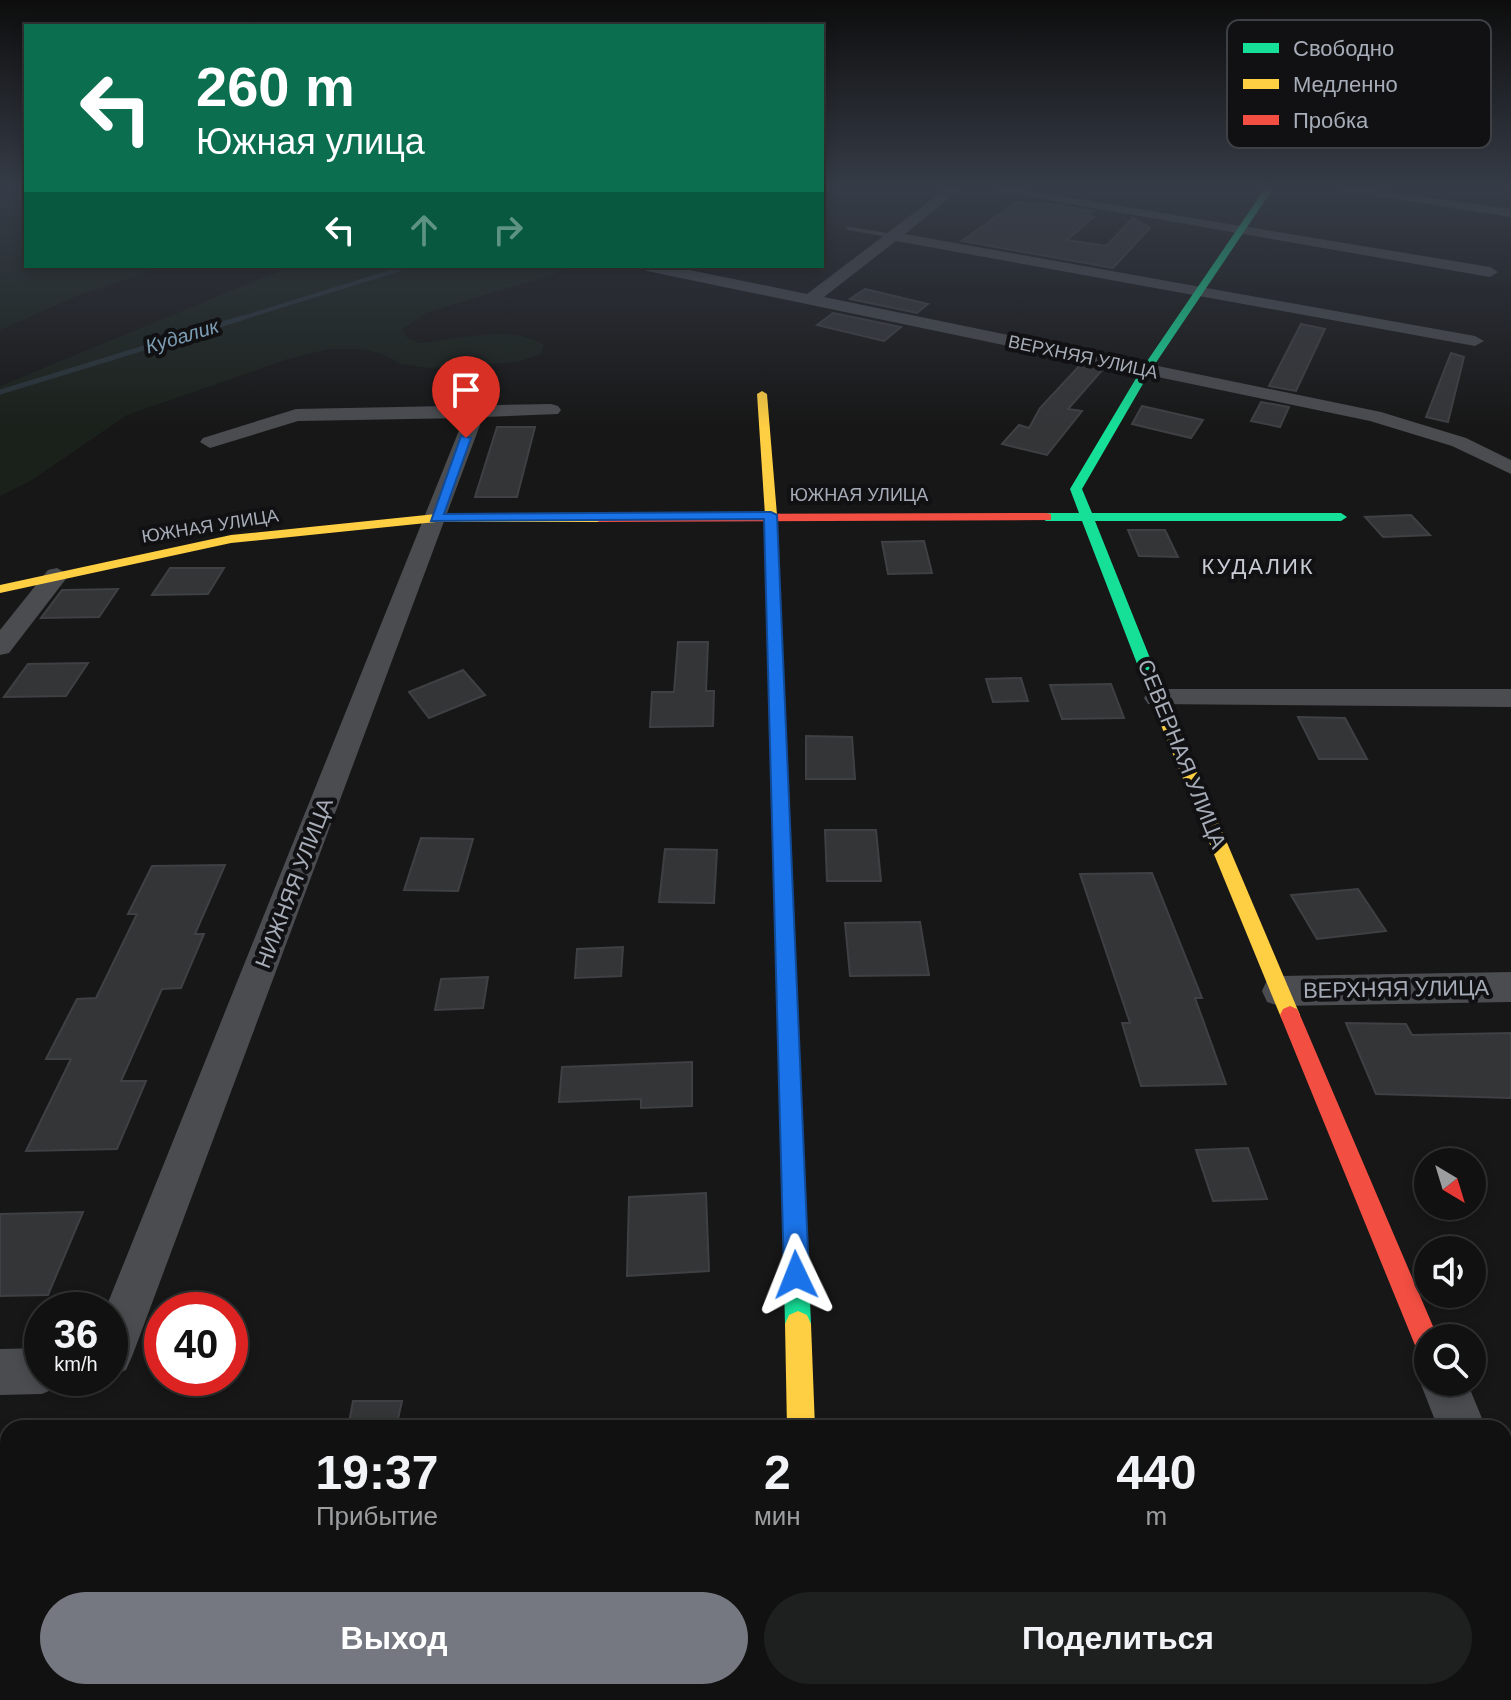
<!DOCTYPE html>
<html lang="ru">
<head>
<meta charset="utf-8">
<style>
	:root { --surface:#111; --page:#1e1f1f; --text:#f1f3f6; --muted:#9c9d9f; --line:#303131; --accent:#757880 }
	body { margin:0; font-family:Arial,sans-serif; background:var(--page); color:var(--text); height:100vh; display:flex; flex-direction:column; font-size:30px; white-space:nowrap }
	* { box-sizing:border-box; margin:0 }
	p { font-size:26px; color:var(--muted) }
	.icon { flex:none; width:44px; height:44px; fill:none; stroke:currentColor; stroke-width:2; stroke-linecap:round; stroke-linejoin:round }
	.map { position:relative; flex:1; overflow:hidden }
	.drawer { position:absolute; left:0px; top:1420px; width:1512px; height:280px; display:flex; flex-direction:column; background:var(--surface); border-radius:24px 24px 0 0; box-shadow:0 4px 12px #0003,0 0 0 2px var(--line) }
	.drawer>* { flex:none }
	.top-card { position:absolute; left:24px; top:24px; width:800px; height:244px; border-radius:0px; box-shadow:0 4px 12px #0003,0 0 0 2px var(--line); background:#0b6e4f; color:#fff; overflow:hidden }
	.needle { width:52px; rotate:142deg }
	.fabs { position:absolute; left:1414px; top:1148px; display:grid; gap:16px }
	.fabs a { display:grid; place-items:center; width:72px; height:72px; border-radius:50%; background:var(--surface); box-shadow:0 4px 12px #0003,0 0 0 2px var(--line); font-size:40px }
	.speed { position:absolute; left:24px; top:1292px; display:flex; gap:16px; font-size:40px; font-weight:700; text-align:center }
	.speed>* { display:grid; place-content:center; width:104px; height:104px; border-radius:50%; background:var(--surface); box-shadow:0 4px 12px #0003,0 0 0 2px var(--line); line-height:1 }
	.speed small { font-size:20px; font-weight:400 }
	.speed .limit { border:12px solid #d22; background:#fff; color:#111 }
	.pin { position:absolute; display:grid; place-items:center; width:68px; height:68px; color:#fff; margin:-82px -34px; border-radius:50% 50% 50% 0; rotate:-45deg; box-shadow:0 0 8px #0007 }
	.pin .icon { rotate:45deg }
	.me { position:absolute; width:88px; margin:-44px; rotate:358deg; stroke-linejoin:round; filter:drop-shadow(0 0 6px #0008) }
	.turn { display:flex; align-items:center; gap:28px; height:168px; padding:0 40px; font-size:36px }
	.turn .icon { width:104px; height:104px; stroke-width:2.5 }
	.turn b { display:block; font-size:56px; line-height:68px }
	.lanes { display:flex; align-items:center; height:76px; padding:0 40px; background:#0003; justify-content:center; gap:40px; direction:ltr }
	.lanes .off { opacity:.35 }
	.eta { display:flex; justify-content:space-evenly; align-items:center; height:136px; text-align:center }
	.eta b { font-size:48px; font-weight:600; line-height:56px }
	.primary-button { display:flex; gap:16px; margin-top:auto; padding:16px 40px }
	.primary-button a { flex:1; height:92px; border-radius:48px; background:var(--accent); color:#fff; font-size:32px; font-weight:600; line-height:92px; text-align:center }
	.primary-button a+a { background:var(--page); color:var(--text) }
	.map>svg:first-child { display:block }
	.green { fill:#1a211b }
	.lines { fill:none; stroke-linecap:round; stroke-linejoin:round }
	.stream-far1 { stroke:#293239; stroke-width:4 }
	.stream { stroke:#293239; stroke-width:5 }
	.building { fill:#343537; stroke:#3f4043; stroke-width:2 }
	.lane { fill:#4a4c50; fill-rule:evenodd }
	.street { fill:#4a4c50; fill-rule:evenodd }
	.fast { fill:#16e098; fill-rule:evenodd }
	.slow { fill:#ffcf43; fill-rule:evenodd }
	.jam { fill:#f24e42; fill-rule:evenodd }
	.route { fill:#1a73e8; stroke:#114b97; stroke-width:2 }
	.labels { text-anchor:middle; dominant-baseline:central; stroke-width:8; stroke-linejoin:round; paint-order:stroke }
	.far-street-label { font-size:18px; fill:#a7adb8; stroke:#111113 }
	.far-water-label { font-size:20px; font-style:italic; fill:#7d9db4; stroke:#111113 }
	.far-quarter-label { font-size:22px; letter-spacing:2px; fill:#c8ccd4; stroke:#111113 }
	.street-label { font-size:22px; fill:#a7adb8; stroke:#111113 }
	.key { fill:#111113; stroke:#3e4045; stroke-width:2 }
	.key-label { font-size:22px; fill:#a7adb8 }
</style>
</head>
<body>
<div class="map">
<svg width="1511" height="1700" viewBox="0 0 1511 1700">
	<rect width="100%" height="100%" fill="#171717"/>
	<g class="green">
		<polygon points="0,190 26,190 26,266 166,266 82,294 0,330"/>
		<path d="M291 266H580L426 313 403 329 406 337 419 343C459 340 509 323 544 345L541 354 518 362 429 368 400 364 383 354 362 349H330L288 359 127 415 32 480 0 496V386Z"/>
	</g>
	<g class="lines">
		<polyline class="stream-far1" points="236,320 410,266"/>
		<polyline class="stream" points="0,392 242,318"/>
	</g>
	<g class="building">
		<polygon points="1016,202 1034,205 1039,202 1092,211 1087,215 1094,217 1067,240 1106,246 1133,218 1150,228 1113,268 962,241"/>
		<polygon points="865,289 928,304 917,313 850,299"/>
		<polygon points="833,313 901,327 884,341 817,325"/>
		<polygon points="1301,324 1325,329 1296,391 1269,386"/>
		<polygon points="1451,353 1464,357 1448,422 1426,417"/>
		<polygon points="1081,364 1103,369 1068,409 1082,411 1047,455 1002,444 1019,425 1029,428 1040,408"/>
		<polygon points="1261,402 1289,407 1280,427 1251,421"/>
		<polygon points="1142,406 1203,420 1191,438 1132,424"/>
		<polygon points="497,427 535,427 517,497 475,497"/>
		<polygon points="1411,515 1430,535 1383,537 1365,517"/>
		<polygon points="1128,530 1165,530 1178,557 1139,556"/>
		<polygon points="924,541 932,573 888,574 882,542"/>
		<polygon points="170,568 224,568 208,594 152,595"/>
		<polygon points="118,589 99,617 41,618 62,590"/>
		<polygon points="678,642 708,642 706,691 714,691 713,726 650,727 652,692 674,692"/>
		<polygon points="88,663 66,696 4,697 28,664"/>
		<polygon points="463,670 485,695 429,718 409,692"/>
		<polygon points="1021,678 1028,701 993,702 986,679"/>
		<polygon points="1111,684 1124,718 1062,719 1050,685"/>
		<polygon points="1298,717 1345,718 1367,759 1319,759"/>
		<polygon points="806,736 852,737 855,779 806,779"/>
		<polygon points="825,830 876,830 881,881 827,881"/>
		<polygon points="421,838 473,839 458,891 404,890"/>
		<polygon points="665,849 717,850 714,903 659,902"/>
		<polygon points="225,865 195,934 204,934 181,988 162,989 121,1081 146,1081 117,1149 26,1151 71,1059 46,1059 77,999 96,998 137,914 128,914 152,866"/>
		<polygon points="1152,873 1202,998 1195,998 1226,1084 1141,1086 1122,1023 1130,1023 1080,874"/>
		<polygon points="1358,889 1386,931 1317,939 1291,895"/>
		<polygon points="920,922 929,975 850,976 845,923"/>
		<polygon points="623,947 621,976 575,978 577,949"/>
		<polygon points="488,977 483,1008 435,1010 441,979"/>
		<polygon points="1346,1023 1406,1024 1412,1035 1511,1033 1511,1098 1376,1094"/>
		<polygon points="692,1062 692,1106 641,1108 641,1099 559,1102 562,1067"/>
		<polygon points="1248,1148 1267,1199 1213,1201 1196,1150"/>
		<polygon points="706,1193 709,1271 627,1276 629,1197"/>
		<polygon points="83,1212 48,1295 0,1296 0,1214"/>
		<polygon points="353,1401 402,1401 396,1428 348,1428"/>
	</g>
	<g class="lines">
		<polygon class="lane" points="845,226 893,234 897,236 893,238 848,230"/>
		<g class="street">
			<polygon points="944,190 959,190 905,234 1475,336 1484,341 1475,346 896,241 824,297 1381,412 1466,438 1511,460 1511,474 1452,446 1370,421 647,271 639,266 670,266 807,294"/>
			<polygon points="990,190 1023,190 1490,267 1498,272 1490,277"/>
			<polygon points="1338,190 1376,190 1511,209 1511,217"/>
			<polygon points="551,404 558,406 561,410 558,414 483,417 133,1354 126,1370 110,1377 110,1310 105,1310 464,418 298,421 210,448 200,442 203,438 296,409"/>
			<polygon points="57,568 69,575 9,653 0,655 0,630 48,570"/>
			<polygon points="1158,689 1511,689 1511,707 1148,704 1144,698 1148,692"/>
			<polygon points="1511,972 1511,1002 1280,1006 1267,1002 1262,991 1267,980 1280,976"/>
			<polygon points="42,1348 42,1378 62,1378 58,1387 42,1394 0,1395 0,1349"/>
			<polygon points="1426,1365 1428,1382 1467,1382 1486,1428 1438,1428 1420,1382"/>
			<polygon points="1504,1503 1511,1506 1511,1572 1504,1569"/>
			<rect x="782" y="1692" width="56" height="8"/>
		</g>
		<g class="fast">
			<polygon points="1264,190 1272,190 1151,370 1082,489 1092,513 1341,513 1347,517 1341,521 1095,521 1172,713 1164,718 1156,713 1082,521 1046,521 1040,517 1046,513 1079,513 1070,489 1141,370"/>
			<polygon points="786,964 793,966 796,972 811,1324 807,1333 798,1337 789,1333 785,1324 776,972 779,966"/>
		</g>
		<g class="slow">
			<polygon points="762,391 767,394 777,515 796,972 793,978 786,980 779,978 776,972 765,515 757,394"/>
			<polygon points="436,514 599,514 605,518 599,522 436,522 231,543 0,593 0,585 231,535"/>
			<polygon points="1164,708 1172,713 1300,1015 1297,1021 1290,1024 1283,1021 1280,1015 1156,713"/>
			<polygon points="798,1311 807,1315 811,1324 815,1428 787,1428 785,1324 789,1315"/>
		</g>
		<g class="jam">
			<polygon points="1046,513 1051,514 1051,520 599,522 593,518 599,514"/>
			<polygon points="1290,1006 1297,1009 1300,1015 1438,1338 1428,1338 1428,1359 1419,1355 1280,1015 1283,1009"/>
		</g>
	</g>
	<linearGradient id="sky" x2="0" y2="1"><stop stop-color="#0d0d0d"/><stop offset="0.44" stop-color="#363c47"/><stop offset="1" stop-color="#363c47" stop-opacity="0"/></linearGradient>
	<rect width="1511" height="428" fill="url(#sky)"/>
	<polygon class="route" points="461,436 471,438 444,514 771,512 777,515 809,1275 805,1284 796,1287 788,1284 784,1275 764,519 431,521"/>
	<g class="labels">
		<g class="far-street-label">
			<text transform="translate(1083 357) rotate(12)">ВЕРХНЯЯ УЛИЦА</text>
			<text x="859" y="495">ЮЖНАЯ УЛИЦА</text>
			<text transform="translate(210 526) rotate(-9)">ЮЖНАЯ УЛИЦА</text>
		</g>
		<g class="far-water-label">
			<text transform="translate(182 336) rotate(-17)">Кудалик</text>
		</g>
		<g class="far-quarter-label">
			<text x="1258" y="566">КУДАЛИК</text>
		</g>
		<g class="street-label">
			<text transform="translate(1182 754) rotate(68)">СЕВЕРНАЯ УЛИЦА</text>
			<text transform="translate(294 883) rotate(-69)">НИЖНЯЯ УЛИЦА</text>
			<text transform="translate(1396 989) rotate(-1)">ВЕРХНЯЯ УЛИЦА</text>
		</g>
	</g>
	<rect x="1227" y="20" width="264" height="128" rx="12" class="key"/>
	<rect x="1243" y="43" width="36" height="10" fill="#16e098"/>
	<rect x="1243" y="79" width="36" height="10" fill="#ffcf43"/>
	<rect x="1243" y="115" width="36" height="10" fill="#f24e42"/>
	<g class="key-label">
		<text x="1293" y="56">Свободно</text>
		<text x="1293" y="92">Медленно</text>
		<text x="1293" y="128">Пробка</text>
	</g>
</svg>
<div class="fabs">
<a><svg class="needle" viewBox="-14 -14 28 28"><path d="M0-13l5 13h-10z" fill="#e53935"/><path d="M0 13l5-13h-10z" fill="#9c9d9f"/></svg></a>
<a><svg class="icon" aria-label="sound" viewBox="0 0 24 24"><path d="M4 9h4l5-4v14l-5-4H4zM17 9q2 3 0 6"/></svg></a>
<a><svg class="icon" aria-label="search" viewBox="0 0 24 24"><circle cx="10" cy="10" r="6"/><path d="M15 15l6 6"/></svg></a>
</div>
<div class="speed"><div>36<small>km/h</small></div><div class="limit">40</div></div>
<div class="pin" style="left:466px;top:438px;background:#d93025"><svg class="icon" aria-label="arrive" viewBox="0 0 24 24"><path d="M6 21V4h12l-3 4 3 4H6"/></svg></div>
<svg class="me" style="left:796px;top:1275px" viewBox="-20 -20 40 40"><path d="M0-17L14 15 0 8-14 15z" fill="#1a73e8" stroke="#fff" stroke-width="4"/></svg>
<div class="top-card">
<div class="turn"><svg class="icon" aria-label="left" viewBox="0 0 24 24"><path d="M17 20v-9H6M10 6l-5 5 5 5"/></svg><div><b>260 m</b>Южная улица</div></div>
<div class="lanes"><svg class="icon" aria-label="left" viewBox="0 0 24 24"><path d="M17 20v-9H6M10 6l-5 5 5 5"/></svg><svg class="icon off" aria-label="ahead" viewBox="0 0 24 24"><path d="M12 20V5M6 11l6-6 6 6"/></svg><svg class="icon off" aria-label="right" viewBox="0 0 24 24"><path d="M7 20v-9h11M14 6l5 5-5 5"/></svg></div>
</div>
<section class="drawer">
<div class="eta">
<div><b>19:37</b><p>Прибытие</p></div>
<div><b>2</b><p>мин</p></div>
<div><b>440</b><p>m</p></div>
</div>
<div class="primary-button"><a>Выход</a><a>Поделиться</a></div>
</section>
</div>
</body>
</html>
